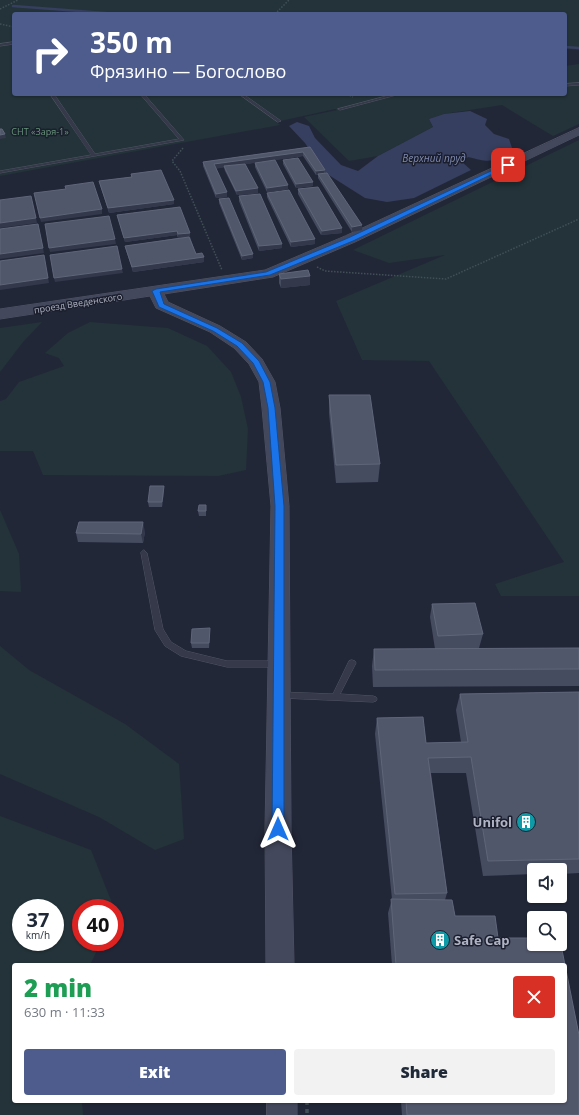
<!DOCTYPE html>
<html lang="en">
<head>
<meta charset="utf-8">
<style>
	:root { --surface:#fff; --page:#f2f2f3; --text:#1f2937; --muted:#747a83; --accent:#4d5c8c }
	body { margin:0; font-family:"Open Sans",sans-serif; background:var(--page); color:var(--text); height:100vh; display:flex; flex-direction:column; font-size:15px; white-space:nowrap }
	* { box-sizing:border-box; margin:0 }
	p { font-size:13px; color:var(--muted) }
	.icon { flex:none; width:22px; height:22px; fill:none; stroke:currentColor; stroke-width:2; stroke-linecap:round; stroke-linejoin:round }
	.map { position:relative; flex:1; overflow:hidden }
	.sheet { position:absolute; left:12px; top:963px; width:555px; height:140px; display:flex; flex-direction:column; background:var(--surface); border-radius:4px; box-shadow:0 1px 3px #0004 }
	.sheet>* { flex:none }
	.banner { position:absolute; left:12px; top:12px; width:555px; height:84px; border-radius:4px; box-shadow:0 1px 3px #0004; background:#4d5c8c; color:#fff; overflow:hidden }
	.tools { position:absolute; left:527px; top:863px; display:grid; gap:8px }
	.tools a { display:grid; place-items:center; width:40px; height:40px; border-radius:4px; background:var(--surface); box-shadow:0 1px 3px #0004; font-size:20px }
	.speed { position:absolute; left:12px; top:899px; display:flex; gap:8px; font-size:20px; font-weight:700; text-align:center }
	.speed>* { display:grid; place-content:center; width:52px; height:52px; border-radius:50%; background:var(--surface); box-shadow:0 1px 3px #0004; line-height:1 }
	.speed small { font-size:10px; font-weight:400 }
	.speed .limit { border:6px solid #d22; background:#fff; color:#111 }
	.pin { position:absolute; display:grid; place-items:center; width:34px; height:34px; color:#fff; margin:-17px; border-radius:8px; box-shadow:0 2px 6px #0006 }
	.me { position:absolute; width:44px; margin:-22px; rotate:0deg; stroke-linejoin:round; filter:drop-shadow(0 0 3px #0008) }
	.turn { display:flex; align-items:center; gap:14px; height:84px; padding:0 12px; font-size:18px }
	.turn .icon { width:52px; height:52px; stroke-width:2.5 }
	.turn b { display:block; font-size:28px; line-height:34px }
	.round { display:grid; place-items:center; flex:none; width:42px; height:42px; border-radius:4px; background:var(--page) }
	.headline { display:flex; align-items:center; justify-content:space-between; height:68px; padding:0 12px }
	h1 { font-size:24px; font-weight:800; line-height:30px; color:#1e9e55 }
	.primary-button { display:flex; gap:8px; margin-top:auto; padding:8px 12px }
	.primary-button a { flex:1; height:46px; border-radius:4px; background:var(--accent); color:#fff; font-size:16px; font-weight:800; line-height:46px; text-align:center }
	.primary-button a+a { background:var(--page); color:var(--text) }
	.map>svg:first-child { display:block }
	.green { fill:#233339; fill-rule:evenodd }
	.water { fill:#363f5f }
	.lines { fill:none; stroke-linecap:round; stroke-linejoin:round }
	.stream { stroke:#363f5f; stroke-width:2.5 }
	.lane-casing { stroke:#505463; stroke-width:1 }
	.secondary-casing { stroke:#505463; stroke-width:1 }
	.path-far1 { stroke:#415057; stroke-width:1.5; stroke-dasharray:1.5 1.5; stroke-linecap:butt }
	.path { stroke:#415057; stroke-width:3.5; stroke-dasharray:4 4; stroke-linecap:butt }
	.lane { fill:#353949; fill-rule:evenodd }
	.secondary { fill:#43485c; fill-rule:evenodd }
	.wall { fill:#464c60 }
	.shaded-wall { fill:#33384b }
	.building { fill:#51576b; stroke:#606679 }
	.route { fill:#1a73e8; stroke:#114b97 }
	.labels { text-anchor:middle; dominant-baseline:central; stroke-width:3; stroke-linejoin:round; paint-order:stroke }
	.far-park-label { font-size:9px; fill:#68957b; stroke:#1b1f2d }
	.far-street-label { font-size:9px; fill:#b0b4c5; stroke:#1b1f2d }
	.far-water-label { font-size:10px; font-style:italic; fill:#808bb2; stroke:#1b1f2d }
	.near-poi-label { font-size:13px; font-weight:bold; fill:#b0b4c5; stroke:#1b1f2d; text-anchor:end }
</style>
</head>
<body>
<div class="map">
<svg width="579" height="1115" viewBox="0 0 579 1115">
	<rect width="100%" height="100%" fill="#222738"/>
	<g class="green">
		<polygon points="0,0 579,0 579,50 565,49 565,14 14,14 14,94 565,94 565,66 579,64 579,124 553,136 502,105 444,114 429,119 433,127 378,156 349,161 304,117 337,110 335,109 276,122 280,125 0,176"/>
		<polygon points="579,140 579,596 501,596 495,584 564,562 429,361 362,360 336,301 445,255 389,263 353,250"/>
		<polygon points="42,322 23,342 0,372 0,328"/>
		<polygon points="90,322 168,328 207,346 231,372 241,397 248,429 246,470 218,476 43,475 33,451 0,451 0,401 6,399 19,382 64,366 59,358 45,353 68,333"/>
		<polygon points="0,510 19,554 21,592 0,591"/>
		<polygon points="0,646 29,670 125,724 179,764 184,839 155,850 99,817 0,774"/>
		<path d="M0 816 91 850 114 908H81V942H101L90 965H14V1101H82L83 1115H0ZM21 908H55V942H21Z"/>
	</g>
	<path class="water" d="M470 111 487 119 485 125 494 134 509 139 512 148C493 163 492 163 468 157L462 162 471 170 414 198 387 202 365 198 324 172 305 143 289 126 297 122 309 126 315 138 341 165 358 171 378 156 433 127 429 119 444 114Z"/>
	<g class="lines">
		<g class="stream">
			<polyline points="13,6 118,14"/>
			<polyline points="565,47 579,48"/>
		</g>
		<g class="lane-casing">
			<g id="lane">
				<polygon points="14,42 14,44 0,46 0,44"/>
				<polygon points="579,83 579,85 565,86 565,84"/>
				<polygon points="50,94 54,94 95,154 179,139 140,94 144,94 184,140 0,173 0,171 91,155"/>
				<polygon points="239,94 243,94 281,121 278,122"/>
				<polygon points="394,94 400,94 340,110 338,109"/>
				<polygon points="144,550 147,553 163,629 171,642 186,651 227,661 276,661 279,662 280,664 279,666 276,667 227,667 181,656 165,646 155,630 141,553"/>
				<polygon points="352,660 355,661 356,663 340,694 373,696 376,697 377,699 376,701 373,702 281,698 278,697 277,695 278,693 281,692 333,694 349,661"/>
			</g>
		</g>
		<g class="secondary-casing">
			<g id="secondary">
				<polygon points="579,128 579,135 355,242 273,277 164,294 168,302 220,326 246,342 262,359 275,382 280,408 289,506 291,829 294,965 266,965 265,829 271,506 262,408 259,382 249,364 234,348 210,332 156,308 150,296 0,319 0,309 265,270 345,236"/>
				<rect x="267" y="1101" width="30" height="14"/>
			</g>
		</g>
		<g class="path-far1">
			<polyline points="0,9 18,0"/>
			<polyline points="275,14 289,0"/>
			<polyline points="0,24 14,27"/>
			<polyline points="347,94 353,97"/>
			<polyline points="183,148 172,161 180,171 222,270"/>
			<polyline points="317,267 325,271 446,279 579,219"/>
		</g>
		<polyline class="path" points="307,1101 307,1115"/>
		<use href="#lane" class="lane"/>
		<use href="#secondary" class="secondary"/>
	</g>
	<g class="wall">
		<polygon points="310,147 325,170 325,173 362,230 352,232 318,178 318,175 316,175 303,156 245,164 258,188 258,193 237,195 225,171 224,167 216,168 227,197 216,198 203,166 203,162"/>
		<polygon points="283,160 313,182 313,186 296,188 283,164"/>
		<polygon points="255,163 288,189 267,192 255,167"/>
		<polygon points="131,174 174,200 174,204 109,213 100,185 99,181 131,177"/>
		<polygon points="298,189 342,233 321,235 298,194"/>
		<polygon points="267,193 315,239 315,244 291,247 267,197"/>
		<polygon points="239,196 282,248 259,251 239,201"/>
		<polygon points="219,199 253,254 253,258 242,260 219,203"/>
		<polygon points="180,207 190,237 196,254 204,257 204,262 133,272 126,250 125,246 178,238 177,235 125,242 118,219 117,215"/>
		<polygon points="279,274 310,285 281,288 279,283"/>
		<polygon points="329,395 380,464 378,482 336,483 329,413"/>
		<polygon points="164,491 162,507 149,507 148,502"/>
		<polygon points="206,505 206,516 199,516 198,511"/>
		<polygon points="145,532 143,543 78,542 76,533"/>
		<polygon points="432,604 483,634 479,648 447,649 579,648 579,686 373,687 372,666 374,649 435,649 430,617"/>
		<polygon points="210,633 209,648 192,648 191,643"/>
		<polygon points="579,692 579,873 560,874 560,870 534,870 534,874 483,876 466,773 431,773 447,893 445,900 452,900 455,916 495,916 498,938 534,938 534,944 550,944 562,950 579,1035 579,1115 402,1115 401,1101 565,1101 565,965 392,965 388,913 392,899 375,734 377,718 423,717 426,743 461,742 456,710 460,694"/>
	</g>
	<g class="shaded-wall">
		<polygon points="157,94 165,94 157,96"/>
		<polygon points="5,134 6,138 0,139 0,135"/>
		<polygon points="303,152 303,156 214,169 214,164"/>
		<polygon points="325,170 324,174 316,175 316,171"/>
		<polygon points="313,182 313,186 296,188 296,184"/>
		<polygon points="288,185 288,189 267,192 267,188"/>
		<polygon points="258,188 258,193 237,195 236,191"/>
		<polygon points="227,192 227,197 216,198 216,194"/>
		<polygon points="174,200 174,204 109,213 108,208"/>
		<polygon points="102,209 102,214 41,222 40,218"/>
		<polygon points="36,218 37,223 0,228 0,223"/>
		<polygon points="38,224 44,253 0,259 0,254"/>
		<polygon points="362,225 362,230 352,232 352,227"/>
		<polygon points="342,228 342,233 321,235 322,231"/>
		<polygon points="177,231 177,235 125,242 124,238"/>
		<polygon points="190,233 190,237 178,239 178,234"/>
		<polygon points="115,239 116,244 50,252 49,248"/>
		<polygon points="315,239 315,244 291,247 291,242"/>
		<polygon points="282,244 282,248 259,251 259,246"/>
		<polygon points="253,254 253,258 242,260 242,256"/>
		<polygon points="44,255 49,283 0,290 0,285"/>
		<polygon points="204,257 204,262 133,272 132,267"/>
		<polygon points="122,269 123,273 55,282 54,278"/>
		<polygon points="310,276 310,285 281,288 281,279"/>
		<polygon points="164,486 164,491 162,507 162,502"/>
		<polygon points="143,522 145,532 143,543 141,534"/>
	</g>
	<g class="building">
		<polygon points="0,129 2,129 5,134 0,135"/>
		<polygon points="310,147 325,170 316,171 303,152 214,164 227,192 216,194 203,162"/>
		<polygon points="298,158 313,182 296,184 283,160"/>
		<polygon points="275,160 288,185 267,188 255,163"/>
		<polygon points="245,164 258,188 236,191 224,166"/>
		<polygon points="161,170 174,200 108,208 99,181 132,177 131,174"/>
		<polygon points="327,173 362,225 352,227 318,174"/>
		<polygon points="93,182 102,209 40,218 34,193 66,189 65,186"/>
		<polygon points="318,187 342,228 322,231 298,189"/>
		<polygon points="289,190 315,239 291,242 267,193"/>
		<polygon points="260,194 282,244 259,246 239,196"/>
		<polygon points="31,196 36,218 0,223 0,200"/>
		<polygon points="229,198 253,254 242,256 219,199"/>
		<polygon points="180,207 190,233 178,234 177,231 124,238 117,215"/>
		<polygon points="109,216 115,239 49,248 45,224"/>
		<polygon points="38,224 43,248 0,254 0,229"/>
		<polygon points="189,237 196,254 202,253 204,257 132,267 125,246"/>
		<polygon points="117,246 122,269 54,278 50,255"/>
		<polygon points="44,255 48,278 0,285 0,261"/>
		<polygon points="308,270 310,276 281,279 279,274"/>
		<polygon points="329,395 370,395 380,464 336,465"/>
		<polygon points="150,486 164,486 162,502 148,502"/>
		<polygon points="199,505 206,505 206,511 198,511"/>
		<polygon points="79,522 143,522 141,534 76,533"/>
		<polygon points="475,603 483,634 438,636 432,604"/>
		<polygon points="210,628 209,643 191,643 192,629"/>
		<polygon points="579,648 579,669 375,670 374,649"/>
		<polygon points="579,692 579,859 488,861 471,757 428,758 447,893 395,894 377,718 423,717 426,743 468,742 460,694"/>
		<polygon points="391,899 452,900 455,916 495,916 498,938 534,938 534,944 550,944 562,950 579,1035 579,1115 407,1115 406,1101 565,1101 565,965 396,965"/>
	</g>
	<polygon class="route" points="508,163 509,164 509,166 353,241 270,275 160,292 164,304 217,328 242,343 259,361 270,382 275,408 284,506 284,829 282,833 278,834 274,833 272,829 275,506 268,408 263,382 253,363 237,346 213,331 159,307 152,291 156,289 266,272 348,238"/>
	<defs>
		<g id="building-disc" transform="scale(1)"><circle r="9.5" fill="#0f9aa8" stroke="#1b1f2d"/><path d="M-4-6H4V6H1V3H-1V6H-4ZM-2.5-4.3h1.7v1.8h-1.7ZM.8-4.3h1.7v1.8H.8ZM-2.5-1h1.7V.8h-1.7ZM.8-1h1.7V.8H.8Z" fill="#fff"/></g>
	</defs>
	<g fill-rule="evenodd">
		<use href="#building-disc" x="526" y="822"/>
		<use href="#building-disc" x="440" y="940"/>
	</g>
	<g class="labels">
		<g class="far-park-label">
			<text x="40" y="131">СНТ «Заря-1»</text>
		</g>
		<g class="far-street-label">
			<text transform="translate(78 303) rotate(-9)">проезд Введенского</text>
		</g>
		<g class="far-water-label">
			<text x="434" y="158">Верхний пруд</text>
		</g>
		<g class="near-poi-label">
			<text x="512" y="822">Unifol</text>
			<text x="454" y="940" text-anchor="start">Safe Cap</text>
		</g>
	</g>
</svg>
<div class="tools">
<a><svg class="icon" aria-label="sound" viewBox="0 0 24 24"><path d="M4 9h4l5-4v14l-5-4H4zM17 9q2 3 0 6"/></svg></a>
<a><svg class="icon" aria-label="search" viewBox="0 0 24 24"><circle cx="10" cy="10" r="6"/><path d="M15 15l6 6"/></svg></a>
</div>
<div class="speed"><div>37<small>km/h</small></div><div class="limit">40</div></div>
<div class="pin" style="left:508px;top:165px;background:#d93025"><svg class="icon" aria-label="arrive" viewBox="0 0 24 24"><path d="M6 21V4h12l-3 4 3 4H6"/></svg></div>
<svg class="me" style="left:278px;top:829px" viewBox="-20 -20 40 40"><path d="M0-17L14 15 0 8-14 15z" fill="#1a73e8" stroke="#fff" stroke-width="4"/></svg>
<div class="banner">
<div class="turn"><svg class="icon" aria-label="right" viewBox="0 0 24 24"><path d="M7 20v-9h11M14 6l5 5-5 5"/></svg><div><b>350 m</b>Фрязино — Богослово</div></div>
</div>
<section class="sheet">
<div class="headline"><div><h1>2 min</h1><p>630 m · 11:33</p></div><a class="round" style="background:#d93025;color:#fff"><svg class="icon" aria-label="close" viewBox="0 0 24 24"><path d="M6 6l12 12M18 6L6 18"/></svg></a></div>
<div class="primary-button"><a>Exit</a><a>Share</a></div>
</section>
</div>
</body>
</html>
